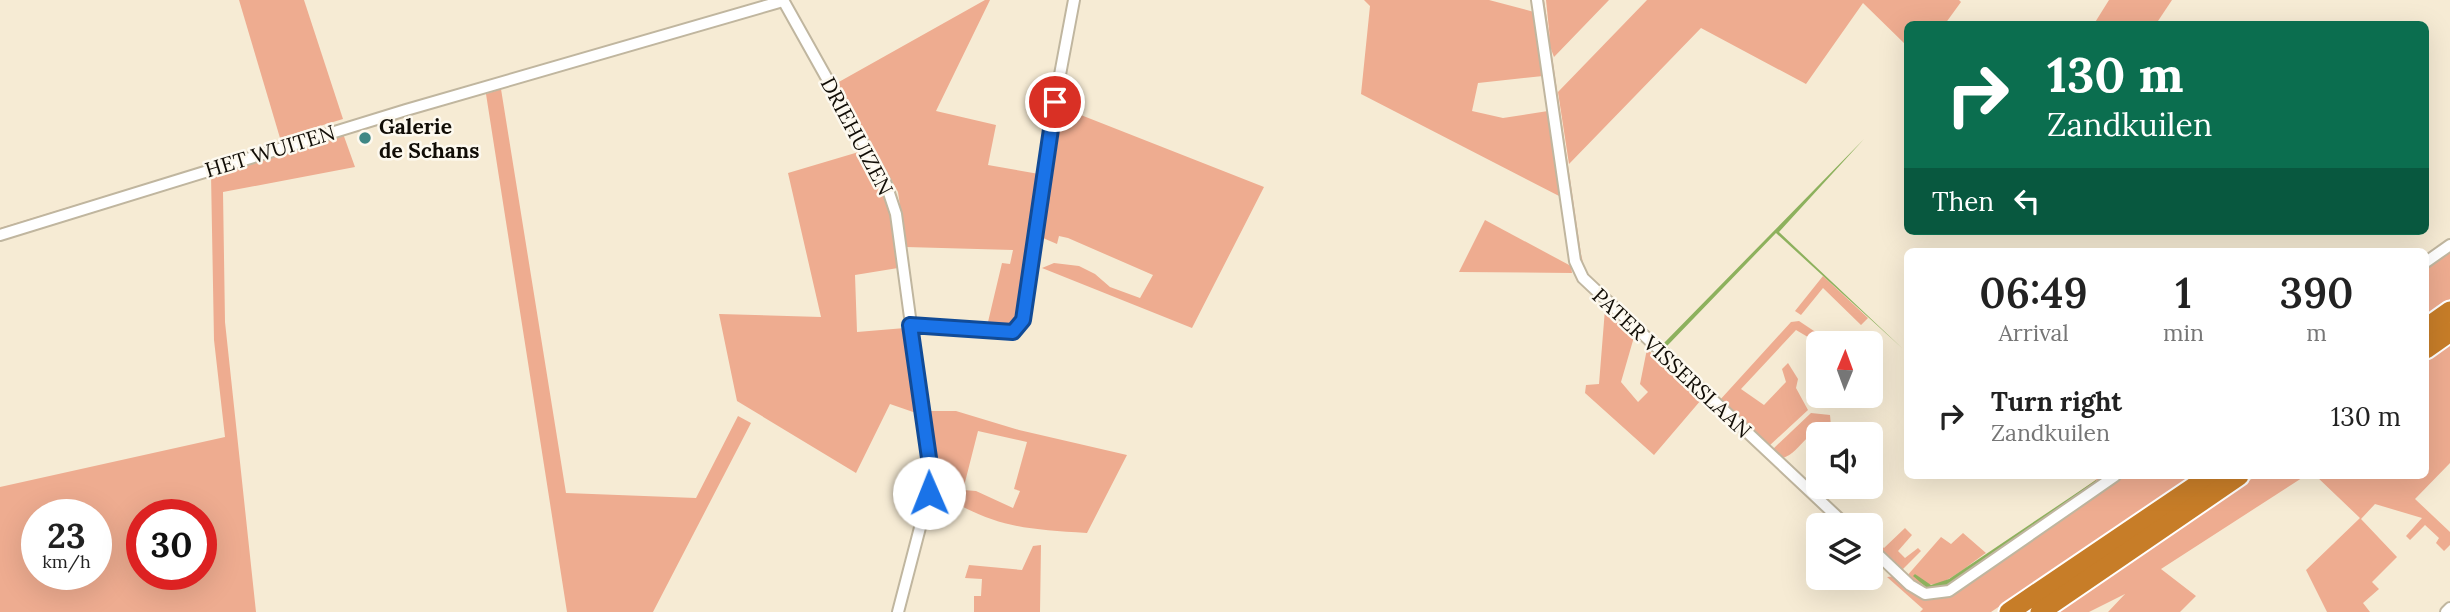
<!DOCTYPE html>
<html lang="en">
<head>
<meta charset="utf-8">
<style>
	:root { --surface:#fff; --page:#f6f6f6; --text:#222; --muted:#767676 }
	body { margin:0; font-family:Lora,serif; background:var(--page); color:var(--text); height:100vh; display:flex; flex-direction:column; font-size:26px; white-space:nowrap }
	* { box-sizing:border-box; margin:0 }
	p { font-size:23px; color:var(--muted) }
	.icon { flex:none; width:38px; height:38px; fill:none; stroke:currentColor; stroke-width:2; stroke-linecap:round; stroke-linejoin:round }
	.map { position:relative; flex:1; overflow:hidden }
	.sheet { position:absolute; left:1904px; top:248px; width:525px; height:231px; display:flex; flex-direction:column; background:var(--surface); border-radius:10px; box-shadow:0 7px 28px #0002 }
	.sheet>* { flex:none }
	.guide { position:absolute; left:1904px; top:21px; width:525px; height:214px; border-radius:10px; box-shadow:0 7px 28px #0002; background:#0b6e4f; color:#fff; overflow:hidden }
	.needle { width:46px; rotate:1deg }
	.fabs { position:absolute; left:1806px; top:331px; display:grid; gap:14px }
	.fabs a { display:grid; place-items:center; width:77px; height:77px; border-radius:10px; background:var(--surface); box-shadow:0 7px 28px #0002; font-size:35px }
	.speed { position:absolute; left:21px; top:499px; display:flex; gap:14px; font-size:35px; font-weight:700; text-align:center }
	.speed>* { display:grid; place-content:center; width:91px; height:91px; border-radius:50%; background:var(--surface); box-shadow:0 7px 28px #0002; line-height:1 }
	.speed small { font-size:18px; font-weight:400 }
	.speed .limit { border:10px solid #d22; background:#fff; color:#111 }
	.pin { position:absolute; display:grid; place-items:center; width:60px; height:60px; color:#fff; margin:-30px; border:4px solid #fff; border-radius:50%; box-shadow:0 2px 7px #0007 }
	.me { position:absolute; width:77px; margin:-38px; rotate:359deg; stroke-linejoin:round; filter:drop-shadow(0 0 5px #0008) }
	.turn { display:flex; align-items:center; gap:24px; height:147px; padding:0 28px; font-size:32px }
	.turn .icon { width:91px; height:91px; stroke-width:2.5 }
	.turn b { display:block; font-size:49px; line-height:60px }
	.then { display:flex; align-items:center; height:66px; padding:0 28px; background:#0003; gap:14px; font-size:26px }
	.eta { display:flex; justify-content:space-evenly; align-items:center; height:119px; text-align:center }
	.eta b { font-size:42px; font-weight:600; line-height:49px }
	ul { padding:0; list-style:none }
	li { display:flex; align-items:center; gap:21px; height:98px; padding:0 28px }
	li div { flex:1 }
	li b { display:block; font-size:26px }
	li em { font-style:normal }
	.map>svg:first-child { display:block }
	.green { fill:#eeac90; fill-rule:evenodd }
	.water { fill:#8db15d }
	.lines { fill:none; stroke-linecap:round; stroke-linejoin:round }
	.minor-casing { stroke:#c0b69f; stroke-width:14 }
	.motorway-casing { stroke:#fff; stroke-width:23 }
	.minor { stroke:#fff; stroke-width:10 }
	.motorway { stroke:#c77d28; stroke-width:19 }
	.route-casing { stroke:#114b97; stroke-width:18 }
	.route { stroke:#1a73e8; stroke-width:12 }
	.poi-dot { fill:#3f8784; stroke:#fdf9ef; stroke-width:2.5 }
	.labels { text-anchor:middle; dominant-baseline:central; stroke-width:5; stroke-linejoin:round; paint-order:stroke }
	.poi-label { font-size:21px; font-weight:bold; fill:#110d06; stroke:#fdf9ef; text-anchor:start }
	.street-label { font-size:21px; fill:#110d06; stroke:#fdf9ef }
</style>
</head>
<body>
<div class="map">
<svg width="2450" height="612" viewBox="0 0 2450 612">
	<rect width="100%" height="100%" fill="#f6ebd4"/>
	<g class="green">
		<polygon points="239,0 304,0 343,119 280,138"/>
		<polygon points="985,0 990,0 936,111 996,125 988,165 1039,174 1019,321 1013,326 988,322 1002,263 1010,264 1013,250 906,247 898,192 837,83"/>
		<polygon points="1364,0 1489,0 1534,12 1543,76 1478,83 1472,111 1503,118 1548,111 1561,197 1361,94 1370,6"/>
		<polygon points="1539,0 1544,0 1550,39 1546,0 1609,0 1554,57 1551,49 1581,254 1585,271 1715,395 1708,394 1591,285 1580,268"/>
		<polygon points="1647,0 1959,0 1961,2 1945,24 1908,24 1907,46 1863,3 1806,84 1701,28 1569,164 1558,92"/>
		<polygon points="2109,0 2172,0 2156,24 2094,24"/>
		<polygon points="501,89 566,493 696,498 738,416 751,423 653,612 567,612 486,94"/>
		<polygon points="1063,108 1264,187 1192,328 1042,268 1054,263 1079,266 1095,274 1110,287 1140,298 1153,275 1068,238 1059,236 1057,244 1043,238"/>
		<path d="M341 128 355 167 223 192 225 322 256 612H0V487L225 437 214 340 211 174 0 239V228L223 160V164ZM37 514H96V574H37ZM142 514H201V574H142Z"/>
		<polygon points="862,151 882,185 889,202 898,268 855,275 857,332 905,328 916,413 890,404 856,473 737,401 719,314 821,317 788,173"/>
		<polygon points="1485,220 1571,266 1572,273 1459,272"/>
		<polygon points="2450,248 2450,299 2426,316 2426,265"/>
		<polygon points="1823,276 1868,318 1861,325 1823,288 1801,315 1795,311"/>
		<polygon points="1605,309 1634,337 1621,382 1638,402 1648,392 1640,384 1647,349 1701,400 1654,455 1585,393 1586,385 1599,384"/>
		<polygon points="1799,321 1832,343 1818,343 1796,330 1741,389 1764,405 1786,382 1782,369 1788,363 1798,379 1796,388 1808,410 1769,446 1719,401 1791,322"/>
		<polygon points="2450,343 2450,463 2415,499 2450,532 2450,545 2444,551 2436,543 2439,538 2425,525 2410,540 2406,536 2422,518 2375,504 2361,519 2397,557 2372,582 2379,589 2363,603 2370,612 2327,612 2306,570 2360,518 2316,476 2426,476 2426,360"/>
		<path d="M930 411H956L1019 430 1127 455 1087 533C1021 529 993 527 935 491ZM978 431 1027 442 1014 489 1020 491 1013 508 976 491 963 490Z"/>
		<path d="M1811 413 1830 415 1831 426C1805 428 1801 455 1779 459L1772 452 1773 449Z"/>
		<path d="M2101 476H2111L1949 588 1926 591 1906 577 1941 537 1951 544 1963 533 1986 553C1973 561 1943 589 1928 584 1923 583 1919 577 1915 574L1923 585 1931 589 1954 582Z"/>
		<polygon points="2120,476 2192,476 1991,612 1920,612 1923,609 1887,577 1896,576 1930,597"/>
		<polygon points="2256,476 2305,476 2161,569 2196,596 2180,612 2108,612 2125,594 2089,612 2056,612"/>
		<polygon points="1905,528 1912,535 1898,551 1905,558 1918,548 1921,551 1902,570 1871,545 1871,537 1884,548"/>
		<polygon points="1041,545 1040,612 974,612 974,596 981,596 982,579 965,578 969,565 1022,570 1033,546"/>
	</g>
	<g class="water">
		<polygon points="1864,139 1779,232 1902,348 1776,233 1667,346 1712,391 1663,344"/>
		<polygon points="2096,480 2096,483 1946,587 1927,588 1913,576 1915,574 1931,585 1949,579"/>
	</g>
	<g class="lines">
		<g class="minor-casing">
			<g id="minor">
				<polyline points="783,0 886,184 896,214 930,465 929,493 898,612"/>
				<polyline points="1537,0 1575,261 1583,278 1846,525"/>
				<polyline points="0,235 406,110 783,1"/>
				<polyline points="2426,262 2450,245"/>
				<polyline points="910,325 1013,332 1023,320 1050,128 1074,0"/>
				<polyline points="1871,548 1910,585 1925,594 1949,591 2115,476"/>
				<polyline points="2446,612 2450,608"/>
			</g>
		</g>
		<g class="motorway-casing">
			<g id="motorway">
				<polyline points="2426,328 2450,311"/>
				<polyline points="2426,349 2450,332"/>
				<polyline points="2009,612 2210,476"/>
				<polyline points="2040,612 2239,476"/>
			</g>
		</g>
		<use href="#minor" class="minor"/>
		<use href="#motorway" class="motorway"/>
	</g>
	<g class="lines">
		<g class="route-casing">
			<polyline id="route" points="929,493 930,465 910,325 1013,332 1023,320 1055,102"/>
		</g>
		<use href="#route" class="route"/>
	</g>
	<circle class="poi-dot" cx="365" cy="138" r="7"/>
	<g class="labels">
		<g class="poi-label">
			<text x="379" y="126">Galerie<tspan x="379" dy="24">de Schans</tspan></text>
		</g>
		<g class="street-label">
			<text transform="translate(857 136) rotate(62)">DRIEHUIZEN</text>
			<text transform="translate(270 151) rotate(-17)">HET WUITEN</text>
			<text transform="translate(1672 363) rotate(43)">PATER VISSERSLAAN</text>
		</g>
	</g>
</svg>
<div class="fabs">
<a><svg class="needle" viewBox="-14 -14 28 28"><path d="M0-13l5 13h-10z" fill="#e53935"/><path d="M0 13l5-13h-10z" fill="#767676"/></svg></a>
<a><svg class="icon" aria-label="sound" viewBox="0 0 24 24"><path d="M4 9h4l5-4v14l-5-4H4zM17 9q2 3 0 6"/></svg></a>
<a><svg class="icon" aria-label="layers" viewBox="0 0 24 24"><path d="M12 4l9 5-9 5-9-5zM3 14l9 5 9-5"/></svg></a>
</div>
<div class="speed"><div>23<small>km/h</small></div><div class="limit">30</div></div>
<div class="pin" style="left:1055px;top:102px;background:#d93025"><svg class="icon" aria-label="arrive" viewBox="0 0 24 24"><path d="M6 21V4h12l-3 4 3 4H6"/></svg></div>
<svg class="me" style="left:929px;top:493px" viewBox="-20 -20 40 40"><circle r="19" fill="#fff"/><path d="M0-13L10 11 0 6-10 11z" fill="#1a73e8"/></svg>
<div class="guide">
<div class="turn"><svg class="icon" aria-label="right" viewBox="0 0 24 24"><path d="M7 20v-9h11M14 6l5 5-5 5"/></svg><div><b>130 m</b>Zandkuilen</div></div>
<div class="then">Then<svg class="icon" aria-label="left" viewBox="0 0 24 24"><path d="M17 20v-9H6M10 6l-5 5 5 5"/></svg></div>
</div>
<section class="sheet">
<div class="eta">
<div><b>06:49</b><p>Arrival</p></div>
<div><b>1</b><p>min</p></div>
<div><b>390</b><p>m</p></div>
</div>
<ul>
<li><svg class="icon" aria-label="right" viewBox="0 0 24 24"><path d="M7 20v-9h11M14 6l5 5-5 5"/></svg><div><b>Turn right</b><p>Zandkuilen</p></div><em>130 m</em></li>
</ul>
</section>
</div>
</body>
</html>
